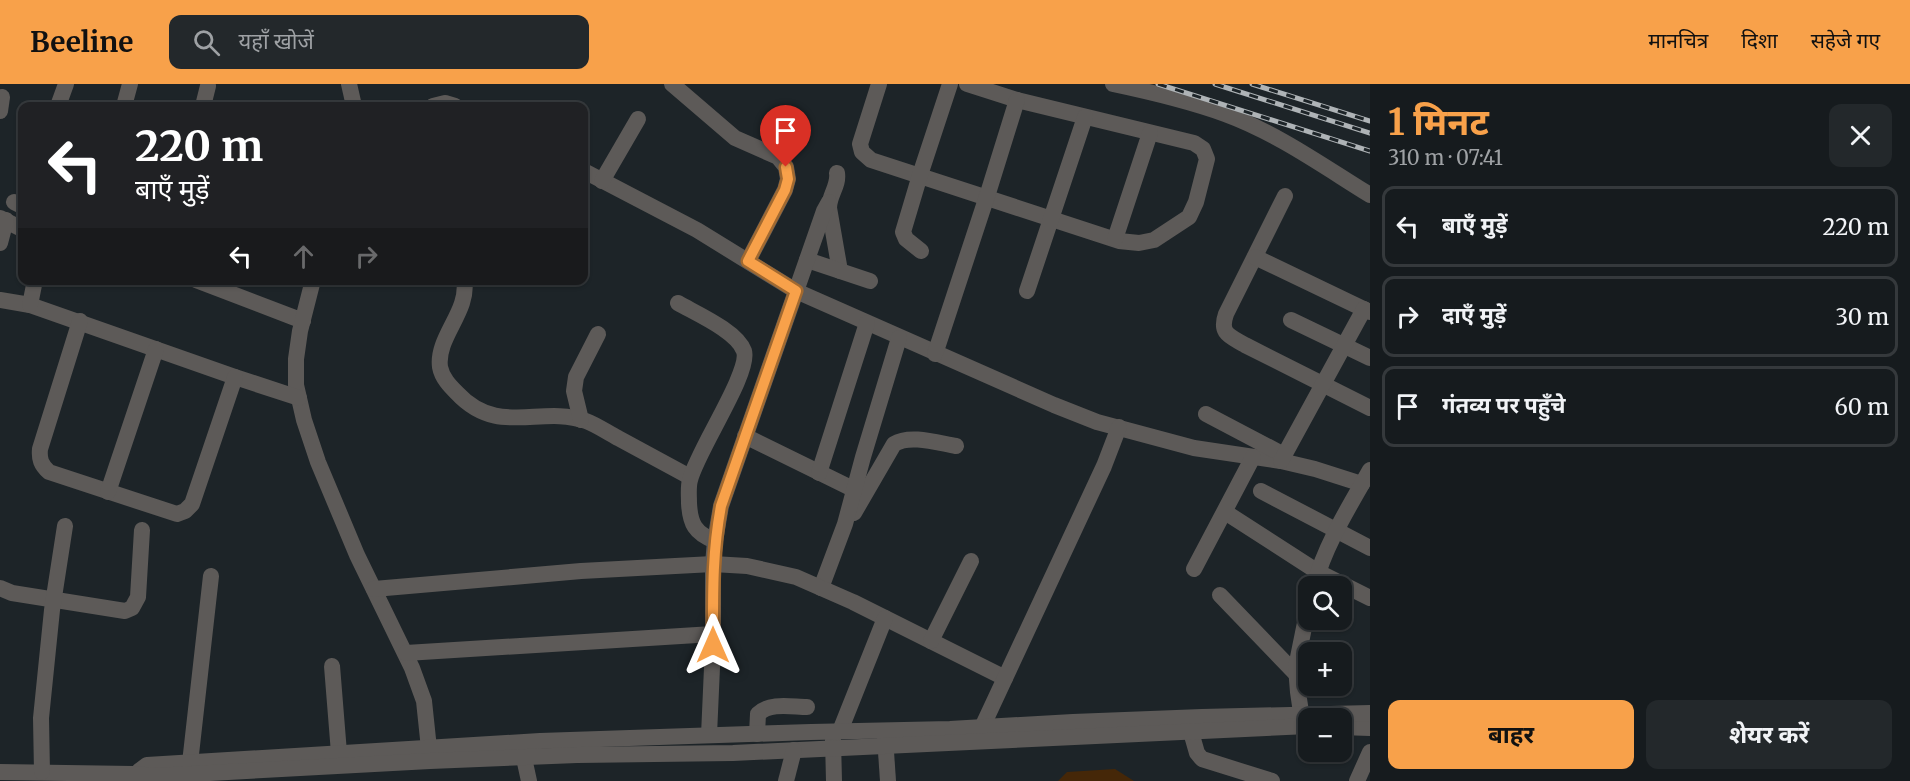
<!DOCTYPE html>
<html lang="hi">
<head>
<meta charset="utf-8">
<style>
	:root { --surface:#161b1e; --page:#23282b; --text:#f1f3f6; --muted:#9ea1a4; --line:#35393c; --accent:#f8a14a }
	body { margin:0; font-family:Merriweather,"Noto Sans Devanagari",serif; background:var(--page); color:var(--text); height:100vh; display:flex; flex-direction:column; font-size:22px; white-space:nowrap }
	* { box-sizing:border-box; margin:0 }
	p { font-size:20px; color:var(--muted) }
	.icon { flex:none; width:33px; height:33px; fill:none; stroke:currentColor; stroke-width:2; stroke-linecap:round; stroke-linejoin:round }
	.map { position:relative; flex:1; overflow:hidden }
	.panel { display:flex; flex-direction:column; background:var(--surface); width:540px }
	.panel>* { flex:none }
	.guide { position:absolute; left:18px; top:18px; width:570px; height:183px; border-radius:12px; box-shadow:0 2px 4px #0004,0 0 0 2px var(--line); background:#202124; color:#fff; overflow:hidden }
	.buttons { position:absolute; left:1298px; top:492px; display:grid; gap:12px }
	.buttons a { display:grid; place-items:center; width:54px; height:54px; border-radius:12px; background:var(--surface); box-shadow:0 2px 4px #0004,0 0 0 2px var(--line); font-size:30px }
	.pin { position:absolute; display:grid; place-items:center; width:51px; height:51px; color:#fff; margin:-62px -26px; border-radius:50% 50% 50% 0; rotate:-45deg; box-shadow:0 0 6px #0007 }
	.pin .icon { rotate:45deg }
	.me { position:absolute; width:66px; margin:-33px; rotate:0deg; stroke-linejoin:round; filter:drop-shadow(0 0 4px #0008) }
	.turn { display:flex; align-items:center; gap:21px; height:126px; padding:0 18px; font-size:27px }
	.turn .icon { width:78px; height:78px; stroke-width:2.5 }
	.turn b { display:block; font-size:42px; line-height:51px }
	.lanes { display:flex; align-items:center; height:57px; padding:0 18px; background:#0003; justify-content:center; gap:30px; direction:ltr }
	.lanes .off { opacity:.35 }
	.round { display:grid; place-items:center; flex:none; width:63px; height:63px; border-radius:12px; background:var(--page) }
	.headline { display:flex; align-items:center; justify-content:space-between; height:102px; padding:0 18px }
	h1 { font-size:36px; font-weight:700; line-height:45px; color:var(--accent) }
	.action { display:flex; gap:12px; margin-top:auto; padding:12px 18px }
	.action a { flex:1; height:69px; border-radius:12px; background:var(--accent); color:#111; font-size:24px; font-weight:700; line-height:69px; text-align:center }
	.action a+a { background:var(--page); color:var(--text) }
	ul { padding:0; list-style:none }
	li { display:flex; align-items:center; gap:18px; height:81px; margin:0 12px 9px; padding:0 6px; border:3px solid var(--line); border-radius:12px }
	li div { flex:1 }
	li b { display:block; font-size:22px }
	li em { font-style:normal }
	header { display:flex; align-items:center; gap:36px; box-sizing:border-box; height:84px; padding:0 30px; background:var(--accent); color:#111 }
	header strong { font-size:28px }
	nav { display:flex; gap:33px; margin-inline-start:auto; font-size:21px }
	.search { width:420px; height:54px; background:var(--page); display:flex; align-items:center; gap:15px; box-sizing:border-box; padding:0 21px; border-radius:12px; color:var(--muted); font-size:22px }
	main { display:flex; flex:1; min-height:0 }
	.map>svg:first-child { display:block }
	.green { fill:#452708 }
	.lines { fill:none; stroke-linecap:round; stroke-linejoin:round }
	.minor { stroke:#5d5a58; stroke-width:16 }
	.rail-casing { stroke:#aeb3b6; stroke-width:5 }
	.rail { stroke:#1d2428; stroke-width:3; stroke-dasharray:9; stroke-linecap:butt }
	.route-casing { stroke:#a16930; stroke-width:15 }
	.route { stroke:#f8a14a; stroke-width:10 }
</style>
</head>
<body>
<header>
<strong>Beeline</strong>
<div class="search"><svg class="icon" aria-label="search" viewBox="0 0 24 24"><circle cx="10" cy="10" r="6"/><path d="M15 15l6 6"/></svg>यहाँ खोजें</div>
<nav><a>मानचित्र</a><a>दिशा</a><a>सहेजे गए</a></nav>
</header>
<main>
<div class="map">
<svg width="1370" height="697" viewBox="0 0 1370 697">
	<rect width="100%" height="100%" fill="#1d2428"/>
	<polygon class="green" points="1115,685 1134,697 1058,697 1067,688"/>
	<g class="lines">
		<g class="minor">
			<polyline points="349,0 354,22"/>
			<polyline points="672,0 735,54 778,73 786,83 788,95 785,106 748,177"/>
			<polyline points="879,0 860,60 862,68 871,76 1119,157 1139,159 1154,156 1189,133 1196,118 1207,75 1203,65 1194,59 1017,16 967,0"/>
			<path d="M1113 0C1151 8 1189 17 1225 30 1277 49 1323 82 1370 111"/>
			<polyline points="58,22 66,0"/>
			<polyline points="124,22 130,0"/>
			<polyline points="203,22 208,2"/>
			<polyline points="433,22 445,19 455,22"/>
			<polyline points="0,27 2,13"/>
			<polyline points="584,87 697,146 796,207 1054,321 1097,338 1194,364 1281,377 1315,385 1362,400"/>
			<path d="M837 89C839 102 829 111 829 124L840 187"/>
			<polyline points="602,97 638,35"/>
			<path d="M1285 112 1226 230C1219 250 1230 252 1245 261L1370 324"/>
			<polyline points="14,118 22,122"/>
			<polyline points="0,134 22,145"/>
			<polyline points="1115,155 1150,49"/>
			<polyline points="0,159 6,136"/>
			<polyline points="921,167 906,155 903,148 920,91 950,0"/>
			<polyline points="1255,173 1370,228"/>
			<polyline points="807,176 870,197"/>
			<polyline points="196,196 303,237"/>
			<polyline points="313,196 300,247 296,275 296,301 304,336 318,378 357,471 412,584 424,617 430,674"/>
			<path d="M464 196C470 227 436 253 440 283 442 294 450 302 457 309 498 353 540 321 586 337 597 341 608 349 618 354 642 367 666 380 690 393"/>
			<polyline points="1027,207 1085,33"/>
			<polyline points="0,216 30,221 235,293 299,314"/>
			<path d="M678 219C695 229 737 247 744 267 751 288 697 367 690 396 688 403 689 411 689 419 690 440 695 449 715 457"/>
			<polyline points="30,221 35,196"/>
			<polyline points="1291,236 1370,274"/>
			<path d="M80 237 40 365C39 375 41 381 49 388L177 430 185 427 192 420 235 293"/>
			<polyline points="935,270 989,106 1017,16"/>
			<polyline points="1206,330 1284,371"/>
			<polyline points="581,336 574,307 576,293 598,250"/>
			<polyline points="745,352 855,406"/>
			<polyline points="1281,377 1364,225"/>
			<polyline points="819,389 867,239"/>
			<polyline points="1261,407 1370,464"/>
			<polyline points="108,408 156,265"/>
			<polyline points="1225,428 1318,488 1370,514"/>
			<path d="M854 429 894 360C910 350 938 359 956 362"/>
			<polyline points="1194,485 1253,373"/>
			<path d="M1314 502C1325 461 1349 423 1370 386"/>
			<polyline points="0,504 12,509 125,527 132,524 138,513 142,446"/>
			<polyline points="821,504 845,440 863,373 899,254"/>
			<polyline points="374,505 581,487 713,480 747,482 796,493 853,518 1005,594"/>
			<polyline points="1220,511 1297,591"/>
			<polyline points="931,557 971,477"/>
			<polyline points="406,569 713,550"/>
			<polyline points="332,582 339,669"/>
			<polyline points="1303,642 1298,608 1296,583 1308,524"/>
			<polyline points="1341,643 1370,644"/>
			<polyline points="840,647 885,534"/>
			<polyline points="1191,648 1197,669 1202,675 1272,697"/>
			<path d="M757 650 758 630C770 618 792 623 807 623"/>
			<polyline points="709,651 713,561 713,480 715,457 721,422 824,127 829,118"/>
			<polyline points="978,652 1104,382 1119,343"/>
			<polyline points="885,653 888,697"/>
			<polyline points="833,656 834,697"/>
			<polyline points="524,674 529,697"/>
			<polyline points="190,679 211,492"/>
			<polyline points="139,687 147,681 540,657 811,648 950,645 1073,638 1202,633 1370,629"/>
			<polyline points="0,688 133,690 155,692 430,677 577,671 733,669 1308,642"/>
			<polyline points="42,688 41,634 52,526 65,442"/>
			<polyline points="786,697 794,666"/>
			<polyline points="1357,697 1370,668"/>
		</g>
		<g class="rail-casing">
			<g id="rail">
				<polyline points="1158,0 1370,67"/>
				<polyline points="1215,0 1370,49"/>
				<polyline points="1252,0 1370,37"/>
			</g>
		</g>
		<use href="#rail" class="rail"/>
	</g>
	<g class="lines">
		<g class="route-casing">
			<path id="route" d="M713 561C713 512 712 470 721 422L796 207 748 177 785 106 788 95 786 83"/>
		</g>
		<use href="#route" class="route"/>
	</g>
</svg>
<div class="buttons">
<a><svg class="icon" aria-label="search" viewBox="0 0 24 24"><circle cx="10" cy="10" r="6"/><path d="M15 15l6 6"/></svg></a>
<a>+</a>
<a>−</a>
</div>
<div class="pin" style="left:786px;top:83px;background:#d93025"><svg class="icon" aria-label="arrive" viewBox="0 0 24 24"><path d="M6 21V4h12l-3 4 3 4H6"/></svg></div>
<svg class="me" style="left:713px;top:561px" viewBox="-20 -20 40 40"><path d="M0-17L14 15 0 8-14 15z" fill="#f8a14a" stroke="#fff" stroke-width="4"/></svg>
<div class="guide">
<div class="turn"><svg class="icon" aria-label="left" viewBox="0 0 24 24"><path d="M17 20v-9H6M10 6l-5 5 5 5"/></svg><div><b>220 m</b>बाएँ मुड़ें</div></div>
<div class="lanes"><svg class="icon" aria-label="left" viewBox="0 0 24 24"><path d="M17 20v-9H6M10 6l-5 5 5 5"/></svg><svg class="icon off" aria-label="ahead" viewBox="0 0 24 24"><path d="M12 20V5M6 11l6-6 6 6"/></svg><svg class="icon off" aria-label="right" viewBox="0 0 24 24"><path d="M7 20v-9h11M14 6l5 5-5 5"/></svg></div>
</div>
</div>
<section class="panel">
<div class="headline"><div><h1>1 मिनट</h1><p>310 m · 07:41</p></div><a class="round"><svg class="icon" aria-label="close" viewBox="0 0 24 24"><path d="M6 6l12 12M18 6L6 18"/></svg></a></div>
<ul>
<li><svg class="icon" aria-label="left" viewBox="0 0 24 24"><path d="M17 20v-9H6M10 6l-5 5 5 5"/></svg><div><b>बाएँ मुड़ें</b></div><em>220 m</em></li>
<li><svg class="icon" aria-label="right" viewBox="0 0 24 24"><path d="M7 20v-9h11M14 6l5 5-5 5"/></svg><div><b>दाएँ मुड़ें</b></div><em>30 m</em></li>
<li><svg class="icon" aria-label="arrive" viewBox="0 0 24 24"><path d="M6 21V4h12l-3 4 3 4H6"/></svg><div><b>गंतव्य पर पहुँचे</b></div><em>60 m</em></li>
</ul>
<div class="action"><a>बाहर</a><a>शेयर करें</a></div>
</section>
</main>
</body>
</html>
